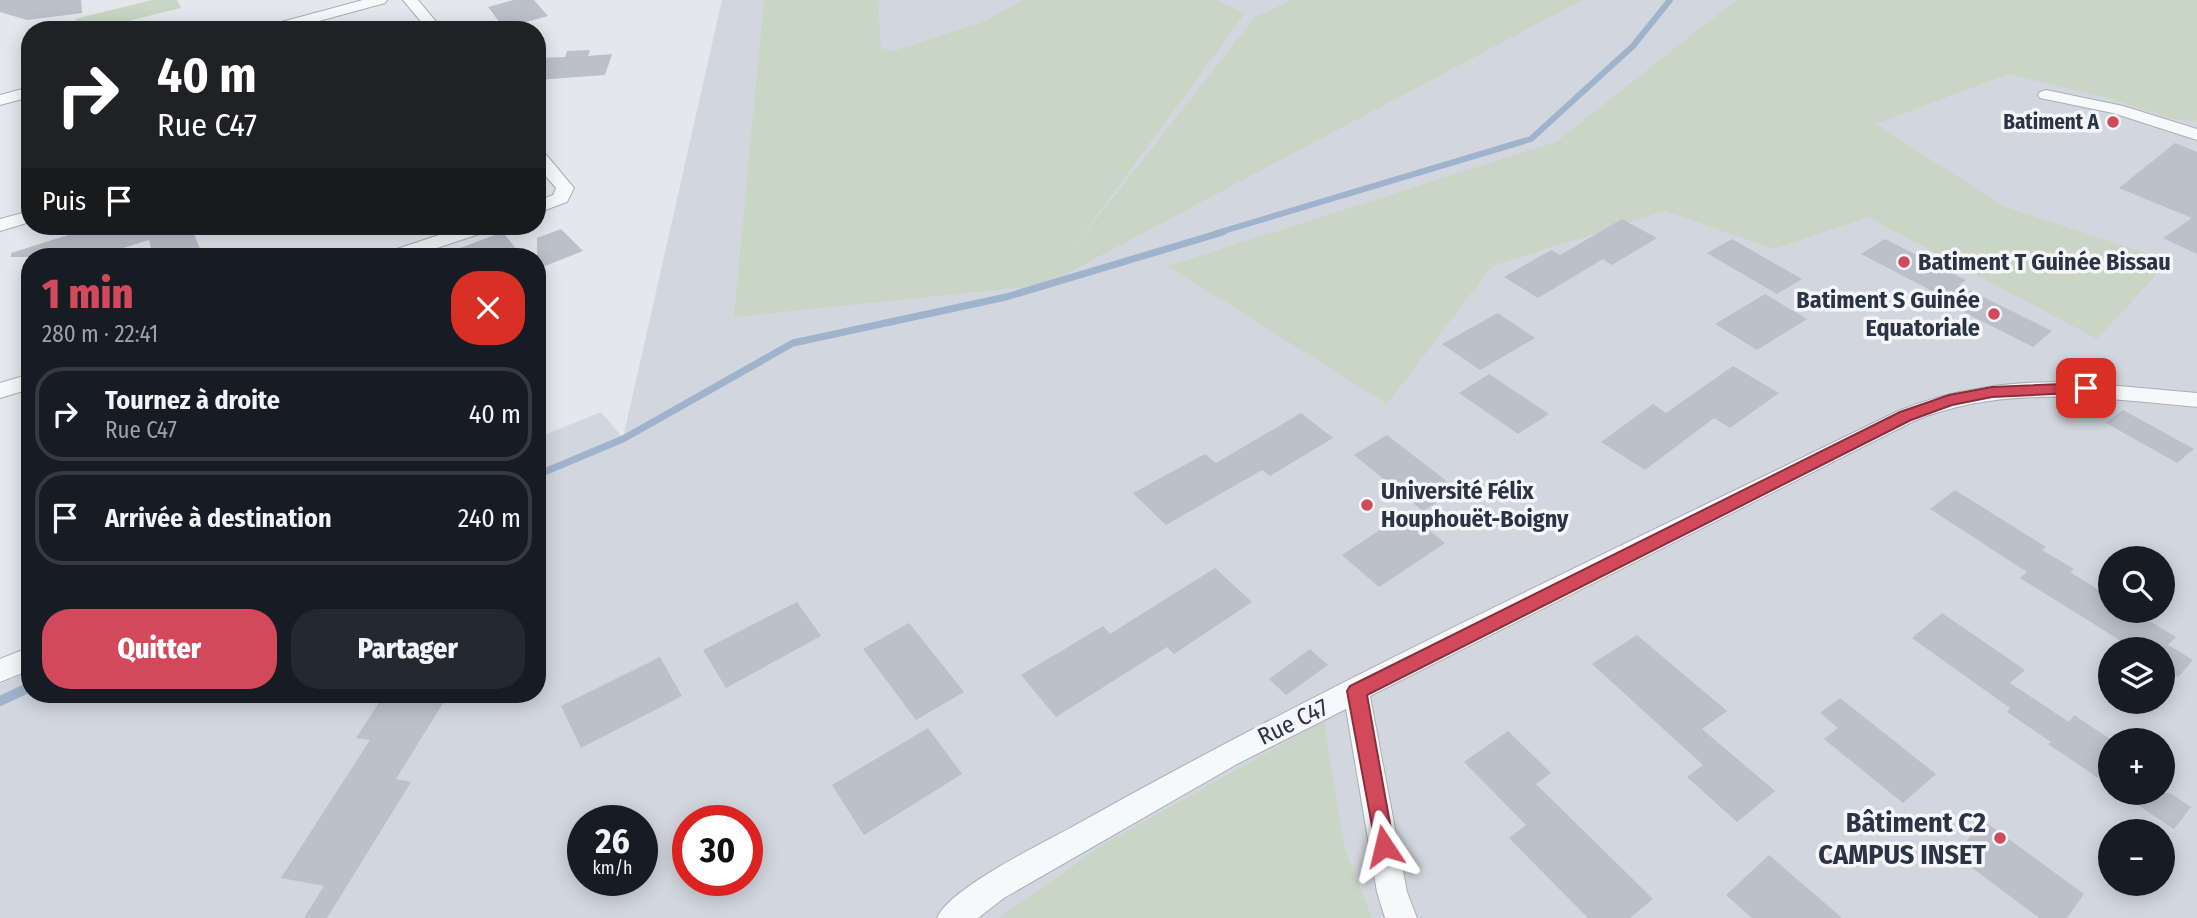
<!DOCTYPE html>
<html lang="fr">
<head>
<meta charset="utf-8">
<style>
	:root { --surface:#171b24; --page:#242831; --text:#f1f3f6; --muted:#9ea1a6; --line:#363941; --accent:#d1495b }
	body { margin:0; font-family:"Fira Sans Condensed",sans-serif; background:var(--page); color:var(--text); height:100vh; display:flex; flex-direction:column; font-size:26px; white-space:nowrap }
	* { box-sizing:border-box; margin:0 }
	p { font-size:23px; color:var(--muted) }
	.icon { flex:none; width:38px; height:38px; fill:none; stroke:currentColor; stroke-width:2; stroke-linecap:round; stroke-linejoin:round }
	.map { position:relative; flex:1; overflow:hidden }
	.sheet { position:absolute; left:21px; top:248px; width:525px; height:455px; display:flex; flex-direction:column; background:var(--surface); border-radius:28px; box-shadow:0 4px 18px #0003 }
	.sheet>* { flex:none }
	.hud { position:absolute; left:21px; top:21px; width:525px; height:214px; border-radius:28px; box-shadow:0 4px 18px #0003; background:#202124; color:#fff; overflow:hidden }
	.buttons { position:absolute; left:2098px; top:546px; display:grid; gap:14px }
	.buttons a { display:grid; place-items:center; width:77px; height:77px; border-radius:50%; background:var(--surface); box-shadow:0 4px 18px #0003; font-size:35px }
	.speed { position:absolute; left:567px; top:805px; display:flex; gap:14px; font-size:35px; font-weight:700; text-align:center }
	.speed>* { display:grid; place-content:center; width:91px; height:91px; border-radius:50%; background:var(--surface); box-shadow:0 4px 18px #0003; line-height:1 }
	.speed small { font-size:18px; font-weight:400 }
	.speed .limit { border:10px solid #d22; background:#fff; color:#111 }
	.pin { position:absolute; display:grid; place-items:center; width:60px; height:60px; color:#fff; margin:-30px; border-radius:14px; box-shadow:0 4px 10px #0006 }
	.me { position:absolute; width:77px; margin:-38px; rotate:350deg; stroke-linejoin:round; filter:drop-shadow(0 0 5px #0008) }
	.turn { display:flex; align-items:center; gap:24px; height:147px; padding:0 21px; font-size:32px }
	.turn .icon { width:91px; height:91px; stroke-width:2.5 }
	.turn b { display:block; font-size:49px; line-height:60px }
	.then { display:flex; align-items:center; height:66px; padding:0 21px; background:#0003; gap:14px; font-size:26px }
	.round { display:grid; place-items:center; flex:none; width:74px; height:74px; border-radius:28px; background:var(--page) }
	.headline { display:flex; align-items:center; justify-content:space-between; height:119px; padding:0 21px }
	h1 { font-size:42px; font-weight:800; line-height:52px; color:var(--accent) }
	.cta { display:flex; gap:14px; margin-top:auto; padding:14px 21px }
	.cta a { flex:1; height:80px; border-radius:28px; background:var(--accent); color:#fff; font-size:28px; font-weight:800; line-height:80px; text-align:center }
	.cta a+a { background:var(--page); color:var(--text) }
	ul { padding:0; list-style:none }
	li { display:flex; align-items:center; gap:21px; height:94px; margin:0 14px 10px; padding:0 7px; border:4px solid var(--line); border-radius:28px }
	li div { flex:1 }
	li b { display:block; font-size:26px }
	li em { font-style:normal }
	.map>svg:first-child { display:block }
	.built { fill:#d2d6de; fill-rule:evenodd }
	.green { fill:#c9d6c5 }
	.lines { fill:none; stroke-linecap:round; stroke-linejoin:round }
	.stream-far2 { stroke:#9fb4cc; stroke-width:6 }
	.stream-far1 { stroke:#9fb4cc; stroke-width:7 }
	.stream { stroke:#9fb4cc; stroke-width:10 }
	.building { fill:#bbc0ca }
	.minor-casing { stroke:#a9aeb7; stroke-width:2 }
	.minor { fill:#f7f8fa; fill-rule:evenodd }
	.route { fill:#d1495b; stroke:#882f3b; stroke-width:2 }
	.poi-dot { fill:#d1495b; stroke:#f4f6f9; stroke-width:2.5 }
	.labels { text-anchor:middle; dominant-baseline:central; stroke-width:7; stroke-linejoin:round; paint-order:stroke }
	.far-poi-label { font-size:21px; font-weight:bold; fill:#2b3445; stroke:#f4f6f9; text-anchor:end }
	.poi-label { font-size:24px; font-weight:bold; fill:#2b3445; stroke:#f4f6f9; text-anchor:start }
	.street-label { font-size:24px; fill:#2b3445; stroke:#f4f6f9 }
	.near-poi-label { font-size:28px; font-weight:bold; fill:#2b3445; stroke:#f4f6f9; text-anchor:end }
</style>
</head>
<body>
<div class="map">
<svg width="2197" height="918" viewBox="0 0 2197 918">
	<rect width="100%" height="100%" fill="#e4e7ec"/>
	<path class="built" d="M722 0H2197V918H0V684L30 672V695H537V438L601 412 623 438ZM2110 558H2163V611H2110ZM2110 649H2163V702H2110ZM2110 740H2163V793H2110ZM583 821H642V880H583ZM688 821H747V880H688ZM2110 831H2163V884H2110Z"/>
	<g class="green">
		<polygon points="152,0 177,0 181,8 91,30 79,30 75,19"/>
		<polygon points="764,0 878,0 881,48 893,51 981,23 1023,0 1215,0 1245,13 1065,259 1255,17 1292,0 1582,0 1045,285 734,317"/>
		<polygon points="1736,0 2197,0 2197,122 2172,119 2115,100 2008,74 1876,124 2003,206 2169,261 2097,339 1868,217 1774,249 1665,211 1492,266 1387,404 1168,266 1556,142"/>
		<polygon points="1324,721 1344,847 1372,918 999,918 1104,844"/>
	</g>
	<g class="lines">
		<polyline class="stream-far2" points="1217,233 1531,139 1633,46 1670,0"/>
		<polyline class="stream-far1" points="537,475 623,439 793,343 1006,297 1223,232"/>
		<polyline class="stream" points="0,701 30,687"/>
	</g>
	<g class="building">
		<polygon points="0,0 81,0 82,13 27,20 0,12"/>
		<polygon points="514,0 534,0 548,16 504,28 488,7"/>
		<polygon points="590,50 588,56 612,54 605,75 537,80 544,58 565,57 567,51"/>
		<polygon points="2175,143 2197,152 2197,254 2163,238 2192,218 2119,188"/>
		<polygon points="1622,219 1657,238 1612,265 1603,259 1538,298 1504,277 1551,250 1560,255"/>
		<polygon points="97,226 191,226 203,257 153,257 149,240 110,252 111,257 11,257 11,253"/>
		<polygon points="561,229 583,251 545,266 537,257 537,238"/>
		<polygon points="503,232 522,257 442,257 441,255"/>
		<polygon points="1732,239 1802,279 1777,294 1707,253"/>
		<polygon points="1885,239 1966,280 1959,285 2052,331 2033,347 1936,298 1940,295 1861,254"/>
		<polygon points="1765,294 1807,319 1757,350 1715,324"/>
		<polygon points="1498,313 1535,338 1480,370 1442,344"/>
		<polygon points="1733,366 1779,393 1730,428 1714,418 1645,470 1601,442 1653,404 1666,413"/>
		<polygon points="1489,374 1549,414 1518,434 1459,393"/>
		<polygon points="2123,410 2194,449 2177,463 2106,423"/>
		<polygon points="1301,413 1333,438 1270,476 1262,470 1166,525 1133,493 1205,454 1216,463"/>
		<polygon points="1387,435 1457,489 1423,511 1354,455"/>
		<polygon points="1955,490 2046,547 2042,550 2074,569 2070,572 2110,597 2110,611 2133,611 2176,637 2168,645 2193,660 2178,677 2163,667 2163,649 2134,649 2020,578 2027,572 1930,509"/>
		<polygon points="1407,512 1445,543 1379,587 1342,555"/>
		<polygon points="1215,568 1252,602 1174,654 1167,647 1056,717 1021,675 1103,626 1110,634"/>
		<polygon points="797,602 821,636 726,688 703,650"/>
		<polygon points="1942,613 2025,670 2010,683 2069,722 2074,715 2110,739 2110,786 2048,744 2051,742 2007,712 2010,708 1912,638"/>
		<polygon points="909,623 964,692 916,720 863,649"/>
		<polygon points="1637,635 1727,711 1702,729 1775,791 1737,822 1687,777 1703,765 1592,664"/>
		<polygon points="1310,649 1328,665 1286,695 1269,679"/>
		<polygon points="660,657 682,696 581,748 561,706"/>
		<polygon points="384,695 448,695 396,779 411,782 327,918 304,918 324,886 281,878 370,740 356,738"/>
		<polygon points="1840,698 1936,774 1903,803 1824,739 1838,728 1820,713"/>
		<polygon points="928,728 962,774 864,835 832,785"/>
		<polygon points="1508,731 1551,773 1536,784 1653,899 1630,918 1588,918 1509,838 1526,825 1464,762"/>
		<polygon points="2120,793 2170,793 2191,807 2174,829"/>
		<polygon points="1984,821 2084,894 2067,918 2039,918 1955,855"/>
		<polygon points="1769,855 1842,918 1752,918 1726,895"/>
	</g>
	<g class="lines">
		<g class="minor-casing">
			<g id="minor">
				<polygon points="363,0 387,0 385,3 286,30 261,30 263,27"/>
				<polygon points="403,0 418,0 443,30 428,30"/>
				<polygon points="30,87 30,97 0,105 0,95"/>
				<polygon points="2046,90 2123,106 2197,129 2197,140 2113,113 2040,98 2038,95 2040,92"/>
				<polygon points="537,150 543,151 574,188 567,202 537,213 537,201 553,195 556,188 537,166"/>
				<polygon points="30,211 30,222 0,231 0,219"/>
				<polygon points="466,226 493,226 491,230 410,257 382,257 385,253"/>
				<polygon points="30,374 30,389 0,398 0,383"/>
				<path d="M2074 382 2197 393V407C2102 398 2004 384 1914 421L1370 696 1407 892 1417 918H1385L1377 892 1346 709 1237 764 1004 898 978 918H937C951 886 1048 841 1081 822 1347 673 1625 545 1898 411 1955 388 2012 381 2074 382Z"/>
				<polygon points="30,647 30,670 0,682 0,659"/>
			</g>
		</g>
		<use href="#minor" class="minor"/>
	</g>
	<polygon class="route" points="2086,383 2091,385 2093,388 2091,392 1992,397 1952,405 1911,420 1367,695 1394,846 1391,853 1384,856 1377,853 1347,691 1350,686 1900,412 1949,395 1992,387"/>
	<g class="poi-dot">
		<circle cx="2113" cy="122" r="7"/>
		<circle cx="1904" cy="262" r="7"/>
		<circle cx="1994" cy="314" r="7"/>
		<circle cx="1367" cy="505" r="7"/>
		<circle cx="2000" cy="838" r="7"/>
	</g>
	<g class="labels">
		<g class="far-poi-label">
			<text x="2099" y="122">Batiment A</text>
		</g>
		<g class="poi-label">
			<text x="1918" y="262">Batiment T Guinée Bissau</text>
			<text x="1980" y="300" text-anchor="end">Batiment S Guinée<tspan x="1980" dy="28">Equatoriale</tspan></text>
			<text x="1381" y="491">Université Félix<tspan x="1381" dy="28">Houphouët-Boigny</tspan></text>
		</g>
		<g class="street-label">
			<text transform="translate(1293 722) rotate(-26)">Rue C47</text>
		</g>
		<g class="near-poi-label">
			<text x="1986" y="822">Bâtiment C2<tspan x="1986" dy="32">CAMPUS INSET</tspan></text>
		</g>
	</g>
</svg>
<div class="buttons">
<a><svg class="icon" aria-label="search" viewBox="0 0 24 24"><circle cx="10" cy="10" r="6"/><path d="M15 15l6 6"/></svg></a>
<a><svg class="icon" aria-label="layers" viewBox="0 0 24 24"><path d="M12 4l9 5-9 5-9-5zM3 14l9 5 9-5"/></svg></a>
<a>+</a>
<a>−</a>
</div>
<div class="speed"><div>26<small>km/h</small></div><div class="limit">30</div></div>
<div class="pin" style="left:2086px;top:388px;background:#d93025"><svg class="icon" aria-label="arrive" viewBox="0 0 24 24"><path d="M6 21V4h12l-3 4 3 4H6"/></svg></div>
<svg class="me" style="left:1384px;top:846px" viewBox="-20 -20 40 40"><path d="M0-17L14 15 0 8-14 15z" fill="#d1495b" stroke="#fff" stroke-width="4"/></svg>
<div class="hud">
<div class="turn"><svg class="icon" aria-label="right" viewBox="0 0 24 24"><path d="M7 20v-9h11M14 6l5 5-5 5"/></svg><div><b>40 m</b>Rue C47</div></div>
<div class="then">Puis<svg class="icon" aria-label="arrive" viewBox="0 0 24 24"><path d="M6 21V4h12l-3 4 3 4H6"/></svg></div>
</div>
<section class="sheet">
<div class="headline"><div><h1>1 min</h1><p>280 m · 22:41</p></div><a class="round" style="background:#d93025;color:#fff"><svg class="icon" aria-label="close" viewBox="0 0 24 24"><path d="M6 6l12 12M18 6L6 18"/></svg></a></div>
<ul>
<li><svg class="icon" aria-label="right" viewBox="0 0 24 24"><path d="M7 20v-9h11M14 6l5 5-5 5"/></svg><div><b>Tournez à droite</b><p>Rue C47</p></div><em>40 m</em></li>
<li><svg class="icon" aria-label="arrive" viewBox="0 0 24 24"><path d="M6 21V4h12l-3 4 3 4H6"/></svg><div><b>Arrivée à destination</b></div><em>240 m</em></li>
</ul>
<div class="cta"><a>Quitter</a><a>Partager</a></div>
</section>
</div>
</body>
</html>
